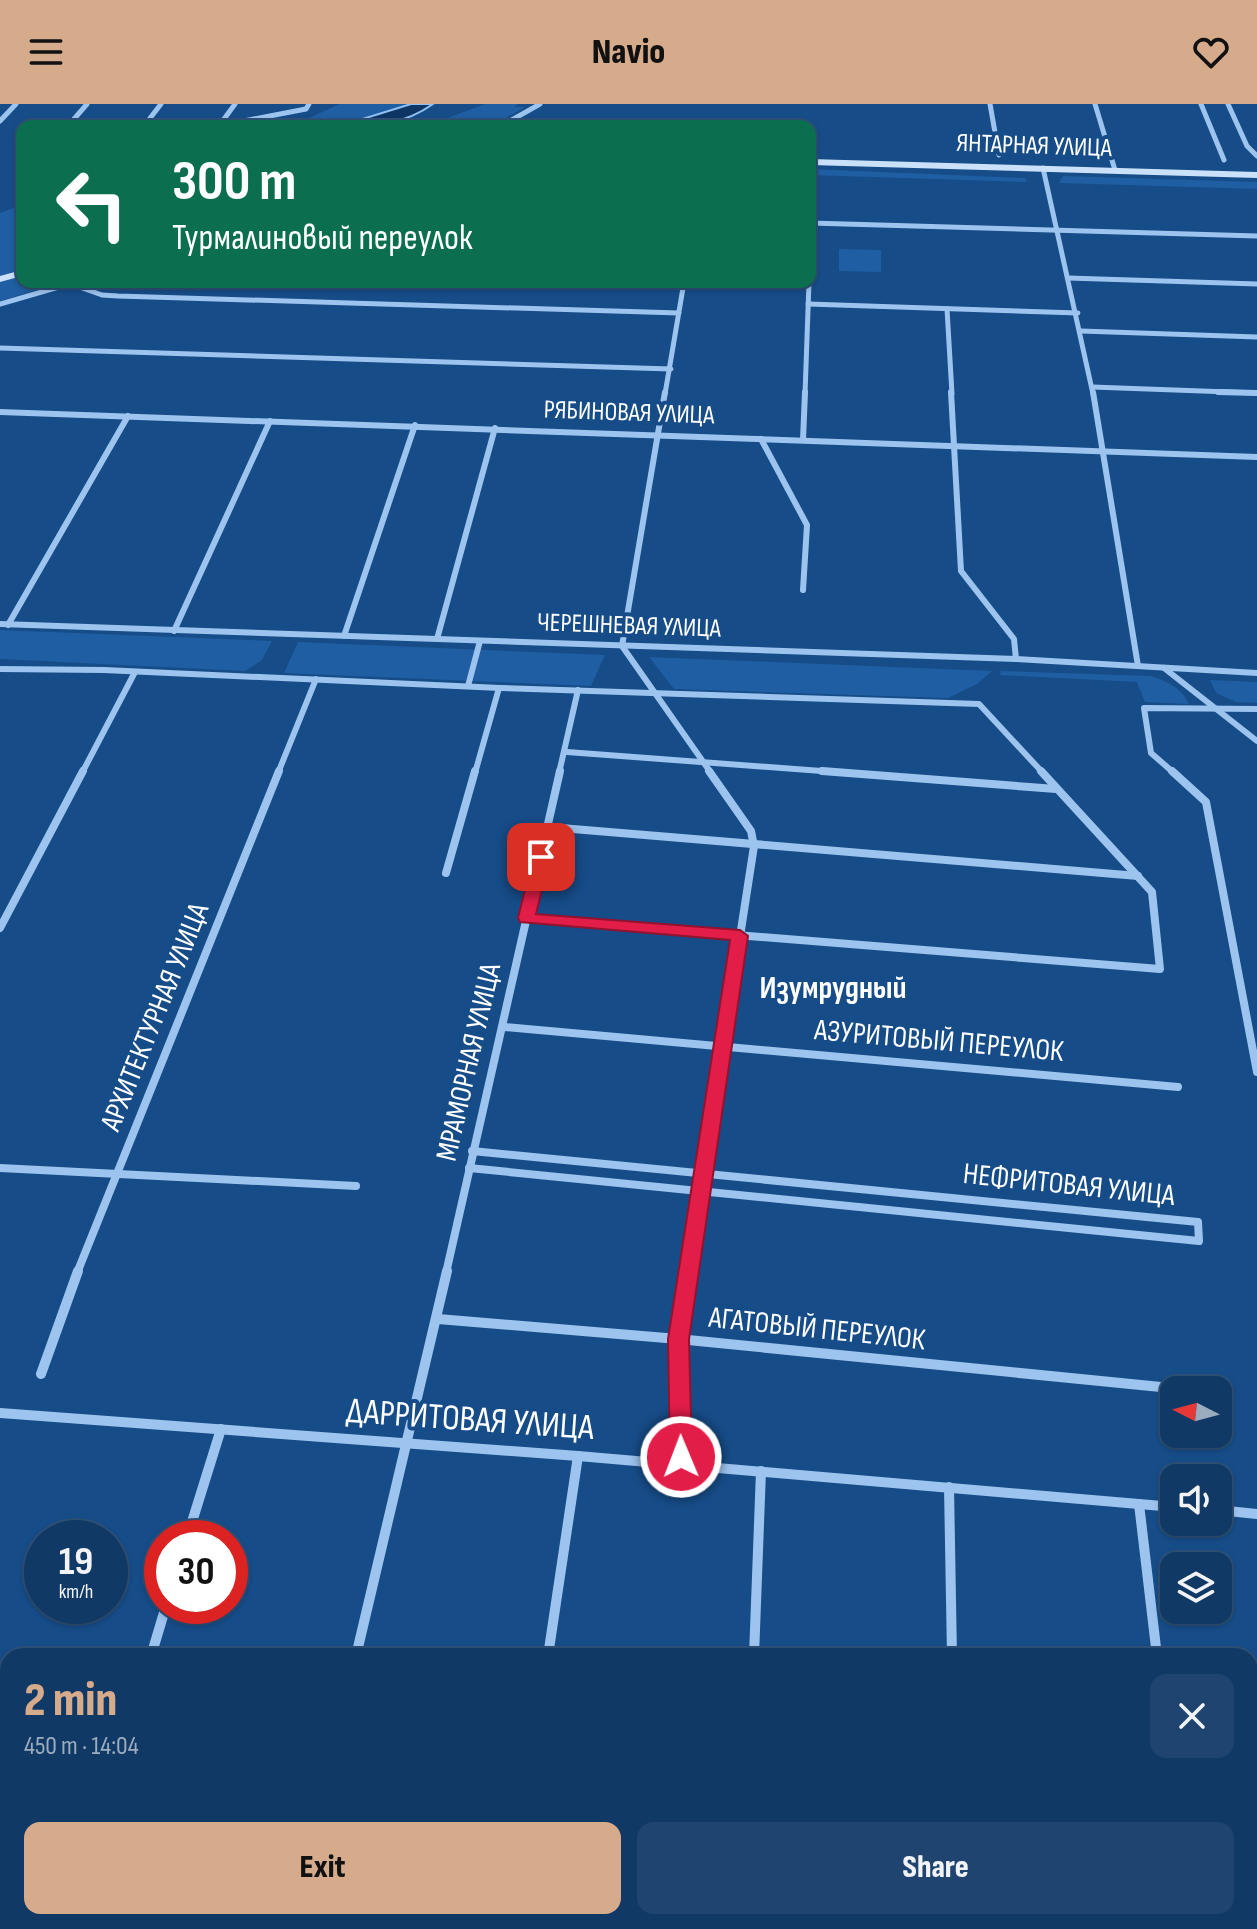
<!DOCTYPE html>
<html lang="en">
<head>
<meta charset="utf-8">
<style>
	:root { --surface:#103966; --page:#1e446f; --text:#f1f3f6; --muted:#9cacbf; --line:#30537a; --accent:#d6ab8b }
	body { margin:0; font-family:"Sofia Sans Condensed",sans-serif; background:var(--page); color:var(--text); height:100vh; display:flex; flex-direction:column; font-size:30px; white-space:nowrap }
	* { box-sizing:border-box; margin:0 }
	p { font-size:26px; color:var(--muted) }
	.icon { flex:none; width:44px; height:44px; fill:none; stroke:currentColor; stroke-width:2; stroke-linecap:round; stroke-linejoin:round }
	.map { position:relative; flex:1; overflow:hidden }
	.side { position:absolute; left:0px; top:1544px; width:1258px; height:282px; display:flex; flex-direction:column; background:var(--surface); border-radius:24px 24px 0 0; box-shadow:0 2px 6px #0004,0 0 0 2px var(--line) }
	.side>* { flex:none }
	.hud { position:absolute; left:16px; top:16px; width:800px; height:168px; border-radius:16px; box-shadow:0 2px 6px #0004,0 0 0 2px var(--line); background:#0b6e4f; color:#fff; overflow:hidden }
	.needle { width:52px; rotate:276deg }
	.controls { position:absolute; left:1160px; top:1272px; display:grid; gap:16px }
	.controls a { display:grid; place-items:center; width:72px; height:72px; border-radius:16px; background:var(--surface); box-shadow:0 2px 6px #0004,0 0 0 2px var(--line); font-size:40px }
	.speed { position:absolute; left:24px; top:1416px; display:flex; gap:16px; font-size:40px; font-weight:700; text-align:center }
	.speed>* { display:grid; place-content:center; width:104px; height:104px; border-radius:50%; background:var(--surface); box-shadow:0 2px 6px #0004,0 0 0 2px var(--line); line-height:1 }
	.speed small { font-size:20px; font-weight:400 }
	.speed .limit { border:12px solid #d22; background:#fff; color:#111 }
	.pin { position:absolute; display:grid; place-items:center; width:68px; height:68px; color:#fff; margin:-34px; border-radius:16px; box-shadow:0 4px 12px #0006 }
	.me { position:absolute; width:88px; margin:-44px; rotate:359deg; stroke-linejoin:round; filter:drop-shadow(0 0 6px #0008) }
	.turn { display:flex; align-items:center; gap:28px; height:168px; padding:0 24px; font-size:36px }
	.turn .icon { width:104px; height:104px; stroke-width:2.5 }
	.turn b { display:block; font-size:56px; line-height:68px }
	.round { display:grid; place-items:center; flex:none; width:84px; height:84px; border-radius:16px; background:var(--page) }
	.overview { display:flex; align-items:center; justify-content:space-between; height:136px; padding:0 24px }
	h1 { font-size:48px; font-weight:800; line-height:60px; color:var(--accent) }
	.primary-button { display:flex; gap:16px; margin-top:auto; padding:16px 24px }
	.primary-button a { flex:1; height:92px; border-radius:16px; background:var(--accent); color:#111; font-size:32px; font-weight:800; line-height:92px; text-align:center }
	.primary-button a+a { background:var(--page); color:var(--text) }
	header { display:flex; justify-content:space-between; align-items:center; height:104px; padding:0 24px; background:var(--accent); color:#111; font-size:36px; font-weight:800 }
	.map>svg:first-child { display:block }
	.green { fill:#1f5ea2 }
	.water { fill:#0e3665; stroke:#90c0f1; stroke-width:2 }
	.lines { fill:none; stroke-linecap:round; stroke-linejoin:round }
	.street-far3 { stroke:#9dc4ee; stroke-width:5 }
	.street-far2 { stroke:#9dc4ee; stroke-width:6 }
	.street-far1 { stroke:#9dc4ee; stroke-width:8 }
	.street { stroke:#9dc4ee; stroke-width:10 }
	.secondary { fill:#cbe1fa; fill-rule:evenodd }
	.route { fill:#e11d48; stroke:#92132f; stroke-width:2 }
	.labels { text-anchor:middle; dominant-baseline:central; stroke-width:8; stroke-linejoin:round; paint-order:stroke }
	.far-street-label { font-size:26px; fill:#fff; stroke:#164c88 }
	.street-label { font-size:30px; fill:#fff; stroke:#164c88 }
	.neighbourhood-label { font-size:32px; font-weight:bold; fill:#fff; stroke:#164c88 }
	.near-street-label { font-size:36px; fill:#fff; stroke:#164c88 }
</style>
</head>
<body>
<header><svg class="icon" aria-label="menu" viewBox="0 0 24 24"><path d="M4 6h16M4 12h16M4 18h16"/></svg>Navio<svg class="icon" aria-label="heart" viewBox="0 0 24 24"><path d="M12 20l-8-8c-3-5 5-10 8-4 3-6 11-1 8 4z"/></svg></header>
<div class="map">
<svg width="1257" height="1825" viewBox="0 0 1257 1825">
	<rect width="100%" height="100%" fill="#164c88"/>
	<g class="green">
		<polygon points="340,0 411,0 340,22 291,22"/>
		<polygon points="485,0 518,0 514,3 525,3 492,22 394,22 434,19"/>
		<polygon points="810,65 1025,74 1027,78 810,71"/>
		<polygon points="1063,72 1257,78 1257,85 1059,79"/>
		<polygon points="22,101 22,178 63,178 0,197 0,109"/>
		<polygon points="839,145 881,146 881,168 839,167"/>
		<polygon points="0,526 272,537 262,556 245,567 0,555"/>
		<polygon points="298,538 605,551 591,582 284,569"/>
		<polygon points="649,553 992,567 977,580 948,594 674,585"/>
		<path d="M1001 567 1151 572C1168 578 1181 583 1189 600L1145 598 1137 578 1000 571Z"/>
		<polygon points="1210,576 1257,578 1257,599 1236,598 1216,589"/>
	</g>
	<path class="water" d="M411 0H433C404 21 375 22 340 22Z"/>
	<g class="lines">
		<g class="street-far3">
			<polyline points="990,0 999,51"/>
			<polyline points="1095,0 1115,66"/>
			<polyline points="1201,0 1224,56"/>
			<polyline points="1228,0 1247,42 1257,52"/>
			<polyline points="0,17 16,0"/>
			<polyline points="68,22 87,0"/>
			<polyline points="144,22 161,0"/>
			<polyline points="218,22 306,5 309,0"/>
			<polyline points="219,22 235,0"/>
			<polyline points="501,22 540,0"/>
			<polyline points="1043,64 1093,290"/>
			<polyline points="810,119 1257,132"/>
			<polyline points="810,164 812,119"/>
			<polyline points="1068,174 1257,180"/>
			<polyline points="71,180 102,191 118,192 679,209"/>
			<polyline points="0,200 76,178"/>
			<polyline points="808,200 1078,209"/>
			<polyline points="947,205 952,290"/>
			<polyline points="1081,227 1257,233"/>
			<polyline points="0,244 671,265"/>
			<polyline points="1092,283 1257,289"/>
			<polyline points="665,290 684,178"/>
			<polyline points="805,290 809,178"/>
		</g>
		<g class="street-far2">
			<polyline points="665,288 622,542 711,669"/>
			<polyline points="951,288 961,467 1014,535 1016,555"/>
			<polyline points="1093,288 1138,562"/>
			<polyline points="1218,288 1257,289"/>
			<polyline points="0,308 1257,353"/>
			<polyline points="761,335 807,421 803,486"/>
			<polyline points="803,336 805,288"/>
			<polyline points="0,520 1016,555 1257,569"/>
			<polyline points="8,521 128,312"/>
			<polyline points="174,527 270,317"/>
			<polyline points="344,532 415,321"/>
			<polyline points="437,535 495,324"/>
			<polyline points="1164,564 1257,637"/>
			<polyline points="0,565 104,566 500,584 979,600 1043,669"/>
			<polyline points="468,582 480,537"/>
			<polyline points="567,648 848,669"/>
			<polyline points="82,669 135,568"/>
			<polyline points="278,669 316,575"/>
			<polyline points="475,669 499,584"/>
			<polyline points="559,669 578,586"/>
			<polyline points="1174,669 1151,649 1144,604 1257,605"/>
		</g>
		<g class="street-far1">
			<polyline points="822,667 1056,685"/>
			<polyline points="1172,667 1206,698 1257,968"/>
			<polyline points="549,723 1138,772"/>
			<polyline points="446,769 475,667"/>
			<polyline points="526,814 1160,865 1152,788 1041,667"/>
			<polyline points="0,824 83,667"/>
			<polyline points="504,923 1178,983"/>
			<polyline points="0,1064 356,1082"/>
			<polyline points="469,1064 1199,1137 1198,1118 472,1047"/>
			<polyline points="77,1169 279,667"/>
			<polyline points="446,1169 560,667"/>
			<polyline points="688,1169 754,742 751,727 709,667"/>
		</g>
		<g class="street">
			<polyline points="438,1215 678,1235 1191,1286"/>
			<polyline points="41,1270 78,1167"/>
			<polyline points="1218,1289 1223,1289"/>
			<polyline points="0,1309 578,1352 1174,1403"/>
			<polyline points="681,1361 678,1235 689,1167"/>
			<polyline points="949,1383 952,1552"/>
			<polyline points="1139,1400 1157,1552"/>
			<polyline points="1218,1406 1257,1410"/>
			<polyline points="187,1434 221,1325"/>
			<polyline points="151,1552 166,1502"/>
			<polyline points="356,1552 447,1167"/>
			<polyline points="548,1552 578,1352"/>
			<polyline points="754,1552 761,1367"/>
			<polyline points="957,1818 957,1825"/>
			<polyline points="1188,1818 1189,1825"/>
			<polyline points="295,1825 297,1818"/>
			<polyline points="508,1825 509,1818"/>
			<polyline points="743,1825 744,1818"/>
		</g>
		<g class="secondary">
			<polygon points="810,55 1257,68 1257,74 810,61"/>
			<polygon points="22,166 22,172 0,178 0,172"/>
		</g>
	</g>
	<polygon class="route" points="541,748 550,753 536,810 740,826 748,832 689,1235 692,1353 689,1359 681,1362 673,1359 670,1353 668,1235 730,836 520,818 518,814 533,753"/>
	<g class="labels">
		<g class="far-street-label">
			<text transform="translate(1034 42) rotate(2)">ЯНТАРНАЯ УЛИЦА</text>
			<text transform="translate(629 309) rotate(2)">РЯБИНОВАЯ УЛИЦА</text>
			<text transform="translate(629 522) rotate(2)">ЧЕРЕШНЕВАЯ УЛИЦА</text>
		</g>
		<g class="street-label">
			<text transform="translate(155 913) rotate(-68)">АРХИТЕКТУРНАЯ УЛИЦА</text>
			<text transform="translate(939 937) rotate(5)">АЗУРИТОВЫЙ ПЕРЕУЛОК</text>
			<text transform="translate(469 958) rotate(-77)">МРАМОРНАЯ УЛИЦА</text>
			<text transform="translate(1069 1081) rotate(6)">НЕФРИТОВАЯ УЛИЦА</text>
			<text transform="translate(817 1225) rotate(6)">АГАТОВЫЙ ПЕРЕУЛОК</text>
		</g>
		<g class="neighbourhood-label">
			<text x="833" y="884">Изумрудный</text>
		</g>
		<g class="near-street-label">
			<text transform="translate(470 1316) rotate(4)">ДАРРИТОВАЯ УЛИЦА</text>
		</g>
	</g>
</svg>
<div class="controls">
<a><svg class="needle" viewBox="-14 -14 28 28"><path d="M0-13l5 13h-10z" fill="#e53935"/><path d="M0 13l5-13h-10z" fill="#9cacbf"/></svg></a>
<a><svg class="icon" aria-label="sound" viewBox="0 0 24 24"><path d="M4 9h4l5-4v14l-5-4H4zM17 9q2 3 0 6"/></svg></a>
<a><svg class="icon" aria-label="layers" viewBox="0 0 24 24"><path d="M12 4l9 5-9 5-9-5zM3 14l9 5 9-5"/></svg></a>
</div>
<div class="speed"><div>19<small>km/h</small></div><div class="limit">30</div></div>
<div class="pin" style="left:541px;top:753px;background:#d93025"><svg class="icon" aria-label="arrive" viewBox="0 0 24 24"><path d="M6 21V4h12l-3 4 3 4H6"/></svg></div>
<svg class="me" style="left:681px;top:1353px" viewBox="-20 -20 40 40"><circle r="17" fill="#e11d48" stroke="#fff" stroke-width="3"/><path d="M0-11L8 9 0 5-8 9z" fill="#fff"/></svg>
<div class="hud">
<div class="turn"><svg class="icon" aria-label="left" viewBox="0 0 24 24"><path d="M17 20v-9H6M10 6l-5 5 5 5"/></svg><div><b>300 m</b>Турмалиновый переулок</div></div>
</div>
<section class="side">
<div class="overview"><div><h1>2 min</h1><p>450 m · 14:04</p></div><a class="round"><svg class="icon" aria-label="close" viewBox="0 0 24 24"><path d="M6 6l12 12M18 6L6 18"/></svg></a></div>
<div class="primary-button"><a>Exit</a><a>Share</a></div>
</section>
</div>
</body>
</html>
